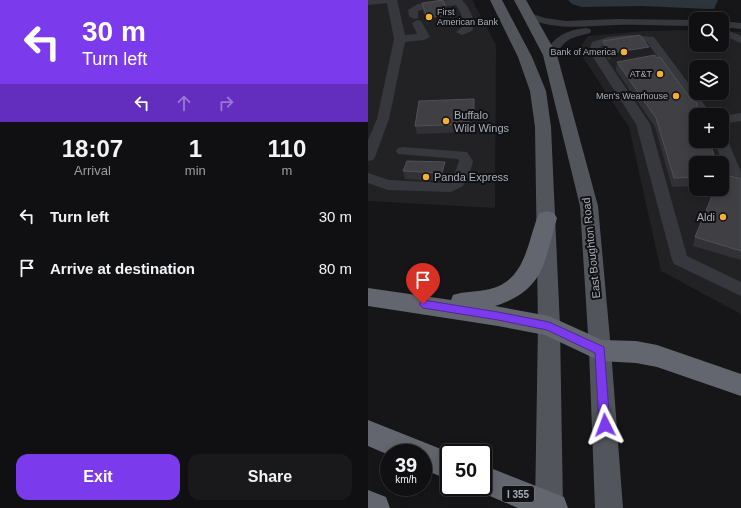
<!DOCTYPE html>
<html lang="en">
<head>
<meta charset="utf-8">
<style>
	:root { --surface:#101012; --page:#19191b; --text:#f1f3f6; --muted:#9c9d9f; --line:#303032; --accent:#7c3aed }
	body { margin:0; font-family:Arial,sans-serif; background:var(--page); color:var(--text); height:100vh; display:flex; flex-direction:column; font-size:15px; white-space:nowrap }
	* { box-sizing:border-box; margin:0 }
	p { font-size:13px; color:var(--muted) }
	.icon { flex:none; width:22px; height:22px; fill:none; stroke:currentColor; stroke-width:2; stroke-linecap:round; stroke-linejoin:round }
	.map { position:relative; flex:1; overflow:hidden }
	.drawer { display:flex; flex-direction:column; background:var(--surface); width:368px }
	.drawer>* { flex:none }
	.guide { background:#7c3aed; color:#fff; overflow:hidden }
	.buttons { position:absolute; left:321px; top:12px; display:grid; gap:8px }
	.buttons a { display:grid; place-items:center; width:40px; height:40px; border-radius:8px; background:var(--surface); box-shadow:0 2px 10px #0003,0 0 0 1px var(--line); font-size:20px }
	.speed { position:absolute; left:12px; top:444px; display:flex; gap:8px; font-size:20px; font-weight:700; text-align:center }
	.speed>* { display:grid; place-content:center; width:52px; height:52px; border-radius:50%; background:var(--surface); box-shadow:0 2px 10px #0003,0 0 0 1px var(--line); line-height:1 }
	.speed small { font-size:10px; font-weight:400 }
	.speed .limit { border:2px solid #111; border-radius:6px; background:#fff; color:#111 }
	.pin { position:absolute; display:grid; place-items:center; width:34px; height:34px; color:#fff; margin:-41px -17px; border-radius:50% 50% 50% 0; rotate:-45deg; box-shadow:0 0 4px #0007 }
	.pin .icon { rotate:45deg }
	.me { position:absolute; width:44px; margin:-22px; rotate:357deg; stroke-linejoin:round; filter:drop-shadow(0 0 3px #0008) }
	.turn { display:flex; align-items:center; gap:14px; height:84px; padding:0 16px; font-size:18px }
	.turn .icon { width:52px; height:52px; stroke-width:2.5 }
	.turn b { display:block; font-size:28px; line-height:34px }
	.lanes { display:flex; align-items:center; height:38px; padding:0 16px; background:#0003; justify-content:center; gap:20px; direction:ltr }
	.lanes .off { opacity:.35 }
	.eta { display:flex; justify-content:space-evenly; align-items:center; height:68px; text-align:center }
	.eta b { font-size:24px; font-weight:700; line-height:28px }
	.action { display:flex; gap:8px; margin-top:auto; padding:8px 16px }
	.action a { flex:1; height:46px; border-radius:12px; background:var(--accent); color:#fff; font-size:16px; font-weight:700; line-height:46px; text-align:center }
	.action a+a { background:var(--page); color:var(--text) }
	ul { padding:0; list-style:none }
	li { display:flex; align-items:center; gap:12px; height:52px; padding:0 16px }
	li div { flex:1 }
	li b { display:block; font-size:15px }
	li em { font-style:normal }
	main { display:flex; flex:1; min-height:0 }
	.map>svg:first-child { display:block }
	.built { fill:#222225; fill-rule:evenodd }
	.water { fill:#2c353c }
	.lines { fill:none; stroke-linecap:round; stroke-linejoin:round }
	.minor { fill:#37383d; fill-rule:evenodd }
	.major { fill:#53555c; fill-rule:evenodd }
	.highway { fill:#63666e; fill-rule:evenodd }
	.wall { fill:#323236 }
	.shaded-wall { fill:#212124 }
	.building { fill:#3f3f44; stroke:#4f5156 }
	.route { fill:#7c3aed; stroke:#51269a }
	.poi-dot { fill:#f2b134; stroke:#111113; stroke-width:1.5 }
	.labels { text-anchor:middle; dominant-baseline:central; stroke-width:4; stroke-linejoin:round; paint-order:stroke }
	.far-poi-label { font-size:9px; fill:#a8adb8; stroke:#111113; text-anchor:end }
	.shield { fill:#111113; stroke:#7b7e86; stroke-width:1 }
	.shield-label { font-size:10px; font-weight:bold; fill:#a8adb8 }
	.poi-label { font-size:11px; fill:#a8adb8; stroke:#111113; text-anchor:start }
	.street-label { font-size:11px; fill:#a8adb8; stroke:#111113 }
</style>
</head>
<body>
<main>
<section class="drawer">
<div class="guide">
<div class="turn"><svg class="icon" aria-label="left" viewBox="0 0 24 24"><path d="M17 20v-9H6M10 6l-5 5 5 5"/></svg><div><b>30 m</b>Turn left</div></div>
<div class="lanes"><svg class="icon" aria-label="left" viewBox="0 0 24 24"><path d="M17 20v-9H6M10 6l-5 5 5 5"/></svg><svg class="icon off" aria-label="ahead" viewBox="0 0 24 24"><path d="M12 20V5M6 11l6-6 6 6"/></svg><svg class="icon off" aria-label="right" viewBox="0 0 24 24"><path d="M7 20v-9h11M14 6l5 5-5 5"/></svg></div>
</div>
<div class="eta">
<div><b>18:07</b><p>Arrival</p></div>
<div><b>1</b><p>min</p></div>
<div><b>110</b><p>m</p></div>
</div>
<ul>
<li><svg class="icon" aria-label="left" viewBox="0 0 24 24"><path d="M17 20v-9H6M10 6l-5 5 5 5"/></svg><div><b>Turn left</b></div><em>30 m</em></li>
<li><svg class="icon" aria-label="arrive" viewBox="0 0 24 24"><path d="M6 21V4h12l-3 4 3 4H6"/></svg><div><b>Arrive at destination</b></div><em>80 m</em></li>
</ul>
<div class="action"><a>Exit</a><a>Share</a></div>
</section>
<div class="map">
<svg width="373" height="508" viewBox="0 0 373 508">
	<rect width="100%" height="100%" fill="#161618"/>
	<g class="built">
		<polygon points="0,0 104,0 128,45 127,208 0,201"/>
		<path d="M328 30V45H354V31L373 32V314L293 271 261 127 210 50 220 36 276 31ZM328 67H354V93H328ZM328 115H354V141H328ZM328 163H354V189H328Z"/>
	</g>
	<polygon class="water" points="200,0 350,0 346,9 341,9 273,6 214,7 204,4"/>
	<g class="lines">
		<g class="minor">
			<polygon points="0,0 29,0 37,35 49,34 44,23 49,20 53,21 62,37 56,40 37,42 21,119 7,157 5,160 0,161 0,140 9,119 26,39 19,3 0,5"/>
			<path d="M81 0H94C101 7 109 22 104 31L94 35 88 32 95 26 93 14 88 5 53 10 50 11V18L46 19 41 16 40 10 50 4Z"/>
			<path d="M162 13 177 18 198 21 248 19 328 20V26C302 26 275 24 248 25 217 26 189 31 158 18L157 16 158 14Z"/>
			<polygon points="354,21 373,23 373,29 354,27"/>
			<path d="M218 28 222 29 223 31 222 33C199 39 199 38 186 57H178L176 55C185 37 198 30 218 28Z"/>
			<polygon points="354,28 373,36 373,43 354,35"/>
			<polygon points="261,35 286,37 344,115 331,115 279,42 254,41 233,46 233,51 282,124 319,256 373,282 373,296 306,264 304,260 268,124 221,51 224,42 240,37"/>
			<polygon points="373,113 373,121 354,124 354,116"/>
			<polygon points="354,137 360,141 373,172 373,182 361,178 359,175 346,141 354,141"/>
			<polygon points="35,147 99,152 105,161 101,175 95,186 83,192 20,190 0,183 0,173 21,180 78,183 85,179 91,161 90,159 30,154 28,151 30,148"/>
		</g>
		<g class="major">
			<polygon points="122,0 134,0 164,57 178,91 183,127 192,326 195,508 167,508 170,326 167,127 162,91 150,57"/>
			<polygon points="146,0 158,0 189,55 230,206 243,350 255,508 227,508 221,350 212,206 175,55"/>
		</g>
		<g class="highway">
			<path d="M179 211 186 213 189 218C176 262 177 290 127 306L181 316 234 340 268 341 289 345 373 374V396L289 367 268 363 232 361 177 335 130 326 0 306V288L83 300 85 295C97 291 109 292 122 289 156 281 159 246 169 218L172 213Z"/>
			<polygon points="0,420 83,453 81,453 81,480 55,469 55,453 21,453 21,455 0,446"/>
			<polygon points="115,465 196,497 200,508 150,508 105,489 104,487 115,487"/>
			<polygon points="0,490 18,497 22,508 0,508"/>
		</g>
	</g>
	<g class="wall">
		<polygon points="54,3 81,23 60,26 55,11"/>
		<polygon points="235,41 280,55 242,61 234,51"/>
		<polygon points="249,62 328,163 328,186 304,187 287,127 248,70"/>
		<polygon points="106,99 107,108 107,121 102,121 102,132 49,134 47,126"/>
		<polygon points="35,171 79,171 76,181 37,179"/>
		<polygon points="373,179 373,260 325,246 327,237"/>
	</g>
	<g class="shaded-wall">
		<polygon points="80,15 81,23 60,26 59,18"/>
		<polygon points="281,47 280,55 242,61 243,53"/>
		<polygon points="106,99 107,108 107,121 106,112"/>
		<polygon points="101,112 102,121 102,132 101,124"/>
		<polygon points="77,162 79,171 76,181 74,173"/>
	</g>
	<g class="building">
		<polygon points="75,0 80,15 59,18 54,3"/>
		<polygon points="272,35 281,47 243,53 235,42 235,41"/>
		<polygon points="287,55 289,58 292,57 325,102 328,102 332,115 328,115 328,141 341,141 349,163 328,163 328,177 306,178 288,118 249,62"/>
		<polygon points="106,99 106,112 101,112 101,124 47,126 51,101"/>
		<polygon points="39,161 77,162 74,173 35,171"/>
		<polygon points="354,174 373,179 373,251 327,237 347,189 354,189"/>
	</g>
	<polygon class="route" points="55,300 130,312 181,322 236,347 242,425 241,429 237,431 233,429 231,425 227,353 179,330 130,320 55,308 51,304"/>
	<g class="poi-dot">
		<circle cx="61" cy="17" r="4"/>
		<circle cx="256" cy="52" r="4"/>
		<circle cx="292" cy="74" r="4"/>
		<circle cx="308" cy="96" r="4"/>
		<circle cx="78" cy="121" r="4"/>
		<circle cx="58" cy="177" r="4"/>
		<circle cx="355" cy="217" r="4"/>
	</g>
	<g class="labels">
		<g class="far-poi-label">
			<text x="69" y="12" text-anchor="start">First<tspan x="69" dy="10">American Bank</tspan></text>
			<text x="248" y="52">Bank of America</text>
			<text x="284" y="74">AT&amp;T</text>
			<text x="300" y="96">Men's Wearhouse</text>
		</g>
		<rect class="shield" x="134" y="486" width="32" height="16" rx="3"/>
		<g class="shield-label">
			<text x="150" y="494">I 355</text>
		</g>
		<g class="poi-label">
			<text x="86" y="115">Buffalo<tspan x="86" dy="13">Wild Wings</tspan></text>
			<text x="66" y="177">Panda Express</text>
			<text x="347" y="217" text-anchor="end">Aldi</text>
		</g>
		<g class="street-label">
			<text transform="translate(223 248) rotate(-96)">East Boughton Road</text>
		</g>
	</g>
</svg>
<div class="buttons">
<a><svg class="icon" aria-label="search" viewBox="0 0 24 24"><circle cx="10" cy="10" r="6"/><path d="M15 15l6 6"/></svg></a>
<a><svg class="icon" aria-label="layers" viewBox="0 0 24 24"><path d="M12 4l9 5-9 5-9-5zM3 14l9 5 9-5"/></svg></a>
<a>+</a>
<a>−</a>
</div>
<div class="speed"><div>39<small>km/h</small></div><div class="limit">50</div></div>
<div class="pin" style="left:55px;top:304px;background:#d93025"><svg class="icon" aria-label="arrive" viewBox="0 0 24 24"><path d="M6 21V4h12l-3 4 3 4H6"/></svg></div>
<svg class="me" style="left:237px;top:425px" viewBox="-20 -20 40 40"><path d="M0-17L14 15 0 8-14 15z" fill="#7c3aed" stroke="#fff" stroke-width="4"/></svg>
</div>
</main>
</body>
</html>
